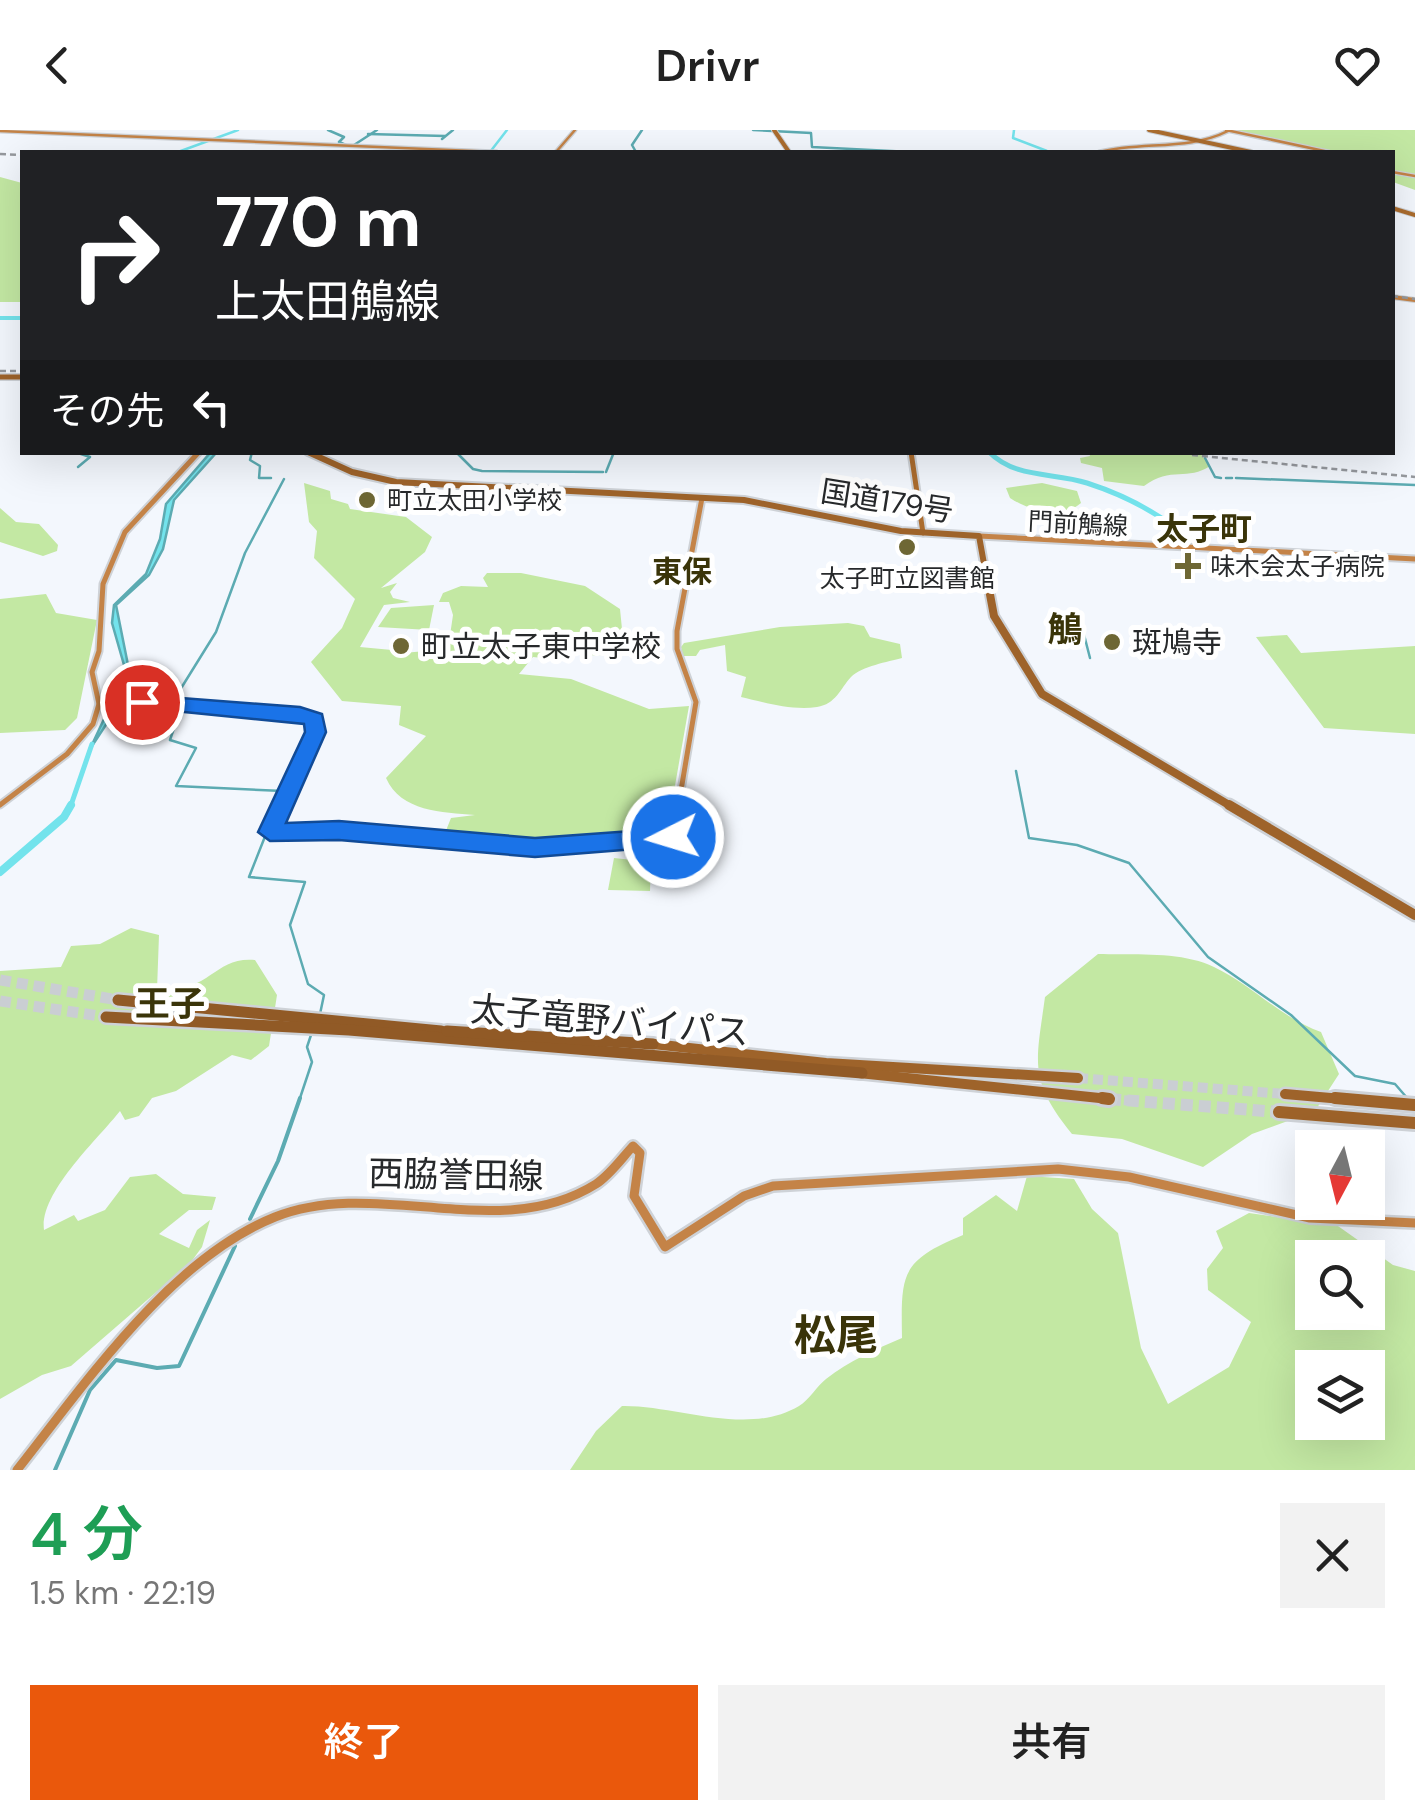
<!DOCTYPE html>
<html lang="ja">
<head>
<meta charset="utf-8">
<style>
	:root { --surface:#fff; --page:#f2f2f2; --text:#222; --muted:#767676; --accent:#ea580c }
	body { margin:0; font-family:"DM Sans","Noto Sans JP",sans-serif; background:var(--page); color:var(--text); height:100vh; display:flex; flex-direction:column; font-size:38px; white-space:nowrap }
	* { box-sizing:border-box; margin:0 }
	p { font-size:32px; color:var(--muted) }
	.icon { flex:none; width:55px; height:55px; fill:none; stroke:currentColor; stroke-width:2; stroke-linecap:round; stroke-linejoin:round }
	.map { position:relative; height:1340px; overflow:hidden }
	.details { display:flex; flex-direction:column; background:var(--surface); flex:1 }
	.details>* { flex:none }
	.hud { position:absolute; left:20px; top:20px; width:1375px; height:305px; border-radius:0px; box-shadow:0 10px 40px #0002; background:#202124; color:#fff; overflow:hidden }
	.needle { width:65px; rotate:187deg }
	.tools { position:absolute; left:1295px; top:1000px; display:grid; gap:20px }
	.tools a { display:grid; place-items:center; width:90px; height:90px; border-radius:0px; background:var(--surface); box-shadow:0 10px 40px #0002; font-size:50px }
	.pin { position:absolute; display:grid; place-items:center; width:85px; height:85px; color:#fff; margin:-42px; border:5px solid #fff; border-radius:50%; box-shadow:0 2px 10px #0007 }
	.me { position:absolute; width:110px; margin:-55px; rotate:265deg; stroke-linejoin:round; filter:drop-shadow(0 0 8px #0008) }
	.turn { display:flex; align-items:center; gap:35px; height:210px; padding:0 30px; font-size:45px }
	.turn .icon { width:130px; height:130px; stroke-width:2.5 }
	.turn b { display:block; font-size:70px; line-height:85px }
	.then { display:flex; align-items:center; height:95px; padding:0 30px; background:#0003; gap:20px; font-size:38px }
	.round { display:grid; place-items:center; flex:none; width:105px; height:105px; border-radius:0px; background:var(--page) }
	.head { display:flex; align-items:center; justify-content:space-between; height:170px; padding:0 30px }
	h1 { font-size:60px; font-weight:600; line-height:75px; color:#1e9e55 }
	.primary-button { display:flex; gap:20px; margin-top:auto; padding:20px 30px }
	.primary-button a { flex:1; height:115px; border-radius:0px; background:var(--accent); color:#fff; font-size:40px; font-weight:600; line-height:115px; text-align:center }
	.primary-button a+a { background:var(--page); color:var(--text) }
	header { display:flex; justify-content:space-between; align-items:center; height:130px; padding:0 30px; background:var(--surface); font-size:45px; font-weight:600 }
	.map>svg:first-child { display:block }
	.green { fill:#c3e8a3; fill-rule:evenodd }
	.water { fill:#73e3ec; stroke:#5cabb2; stroke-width:2.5 }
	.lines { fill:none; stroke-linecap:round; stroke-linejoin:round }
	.stream-far1 { stroke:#5cabb2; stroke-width:2.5 }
	.stream { stroke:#5cabb2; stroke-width:4 }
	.river-far3 { stroke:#73e3ec; stroke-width:2.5 }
	.river-far2 { stroke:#73e3ec; stroke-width:4 }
	.river-far1 { stroke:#73e3ec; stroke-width:5 }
	.river { stroke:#73e3ec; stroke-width:8 }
	.trunk-tunnel-far1 { stroke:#caced3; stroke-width:10; stroke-dasharray:10 5; stroke-linecap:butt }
	.trunk-tunnel { stroke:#caced3; stroke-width:12; stroke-dasharray:12 6; stroke-linecap:butt }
	.motorway-tunnel { stroke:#caced3; stroke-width:11; stroke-dasharray:11 6; stroke-linecap:butt }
	.secondary-far4-casing { stroke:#ced2d7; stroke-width:5 }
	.secondary-far3-casing { stroke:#ced2d7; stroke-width:6 }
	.secondary-far2-casing { stroke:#ced2d7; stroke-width:9 }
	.secondary-far1-casing { stroke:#ced2d7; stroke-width:12 }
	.secondary-casing { stroke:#ced2d7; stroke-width:14 }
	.primary-far1-casing { stroke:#ced2d7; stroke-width:6 }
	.primary-casing { stroke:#ced2d7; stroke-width:9 }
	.trunk-far4-casing { stroke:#ced2d7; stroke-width:8 }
	.trunk-far3-casing { stroke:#ced2d7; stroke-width:10 }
	.trunk-far2-casing { stroke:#ced2d7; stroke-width:12 }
	.trunk-far1-casing { stroke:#ced2d7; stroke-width:15 }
	.trunk-casing { stroke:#ced2d7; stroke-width:18 }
	.motorway-casing { stroke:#ced2d7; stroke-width:16 }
	.secondary-far4 { stroke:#c48347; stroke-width:2.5 }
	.secondary-far3 { stroke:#c48347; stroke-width:4 }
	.secondary-far2 { stroke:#c48347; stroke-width:5 }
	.secondary-far1 { stroke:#c48347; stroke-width:8 }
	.secondary { stroke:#c48347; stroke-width:9 }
	.primary-far1 { stroke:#ab6c2e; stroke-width:4 }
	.primary { stroke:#ab6c2e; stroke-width:5 }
	.trunk-far4 { stroke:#9e632a; stroke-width:5 }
	.trunk-far3 { stroke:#9e632a; stroke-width:6 }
	.trunk-far2 { stroke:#9e632a; stroke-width:8 }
	.trunk-far1 { stroke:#9e632a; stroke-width:10 }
	.trunk { stroke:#9e632a; stroke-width:12 }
	.motorway { stroke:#915a26; stroke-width:11 }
	.rail { stroke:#95989d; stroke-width:2.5; stroke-dasharray:6 4; stroke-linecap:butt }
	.route { fill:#1a73e8; stroke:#114b97; stroke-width:2.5 }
	.poi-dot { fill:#6e6734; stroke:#fff; stroke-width:4 }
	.labels { text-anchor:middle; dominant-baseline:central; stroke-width:10; stroke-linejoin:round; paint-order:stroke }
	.far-poi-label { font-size:25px; fill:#27292b; stroke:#fff; text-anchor:start }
	.far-street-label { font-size:25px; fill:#27292b; stroke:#fff }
	.street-label { font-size:30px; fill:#27292b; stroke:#fff }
	.far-quarter-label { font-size:30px; font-weight:bold; fill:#3a3409; stroke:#fff }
	.poi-label { font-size:30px; fill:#27292b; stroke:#fff; text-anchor:start }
	.far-district-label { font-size:32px; font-weight:bold; fill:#3a3409; stroke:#fff }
	.quarter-label { font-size:35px; font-weight:bold; fill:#3a3409; stroke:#fff }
	.near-street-label { font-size:35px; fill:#27292b; stroke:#fff }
	.near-quarter-label { font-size:42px; font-weight:bold; fill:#3a3409; stroke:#fff }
</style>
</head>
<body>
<header><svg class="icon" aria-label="back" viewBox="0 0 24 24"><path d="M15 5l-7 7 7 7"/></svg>Drivr<svg class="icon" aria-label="heart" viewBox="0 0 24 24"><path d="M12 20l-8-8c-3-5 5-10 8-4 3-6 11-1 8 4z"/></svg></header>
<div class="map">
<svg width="1415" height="1340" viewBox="0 0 1415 1340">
	<rect width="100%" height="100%" fill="#f3f7fd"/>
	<g class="green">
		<polygon points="1227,0 1415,0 1415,60 1393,52 1392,22 1336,22"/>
		<polygon points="0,47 22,53 22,172 0,172"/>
		<path d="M1089 323H1200L1210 336C1188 351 1171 336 1144 356L1104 351 1102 338 1081 333 1080 328 1090 326Z"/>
		<path d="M304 353 330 361 331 369 348 374 350 379 406 387 432 407 425 422 381 458 397 453 390 462 393 468 410 472 384 475 360 517 392 520V524L448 519 453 485 449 472H439L443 463 461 456 488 457 483 448 487 443H521L585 456 620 479 622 499 618 512 629 518 597 526 568 521 552 529 533 527 519 544 571 549 649 579 689 576 667 701 526 714 443 708 451 688 475 685C442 682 401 682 386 648L426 606 399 595 401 576 342 571 311 532 342 498 355 469 314 428 317 401 309 392Z"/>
		<path d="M1042 353 1077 361 1081 373C1061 390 1030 381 1010 368L1006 358Z"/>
		<polygon points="0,378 16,392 39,394 58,415 57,421 43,426 0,412"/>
		<polygon points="46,464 56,483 97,490 77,588 65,600 0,603 0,469"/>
		<polygon points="434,475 429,500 378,497 391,478"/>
		<path d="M848 493 864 496 870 507 900 514 902 528C888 532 862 536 851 547 840 559 836 574 817 577 792 581 763 572 741 567L746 547 727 541 725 515 700 520 696 526H683L681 517 684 513 780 497Z"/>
		<polygon points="1287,505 1301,523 1415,516 1415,604 1324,598 1256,507"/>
		<polygon points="614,728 651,732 650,761 608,760"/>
		<path d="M131 798 159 805 157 860C210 864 214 826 255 830L277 865 269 916 251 930 232 925 176 961 152 968 139 986 125 990 120 981C98 1009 39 1063 44 1100L74 1085 78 1091 105 1080 130 1047 156 1044 183 1064 216 1067 212 1080H189L159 1104 189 1118 197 1100 210 1090 202 1117 191 1132 71 1236 42 1245 0 1269V841L61 837 71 816 100 814Z"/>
		<path d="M1098 824C1133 825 1182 821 1214 837 1252 855 1281 888 1321 902L1339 944 1315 981 1252 1004 1203 1037 1122 1009 1072 1004C1028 949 1036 934 1045 867Z"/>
		<path d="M1027 1046 1074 1049 1092 1079 1118 1103 1141 1218 1168 1274 1229 1237 1251 1192 1208 1160 1207 1139 1223 1118 1216 1101 1249 1083 1338 1096 1393 1135 1415 1141V1340H570L596 1301 622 1276C677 1275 747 1307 799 1276 809 1270 817 1256 826 1249 849 1231 876 1219 902 1208 901 1144 900 1131 963 1105V1088L996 1065 1017 1081ZM1312 1128H1368V1182H1312ZM1312 1238H1368V1292H1312Z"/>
	</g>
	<polygon class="water" points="210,323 216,323 174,370 163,419 149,445 116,475 130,545 117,578 90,619 126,542 112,493 114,475 146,444 160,409 166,374"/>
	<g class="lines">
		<g class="stream-far1">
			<polyline points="328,0 344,7 339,12 346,15"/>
			<polyline points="753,0 811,3 812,17 911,22"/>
			<polyline points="368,4 445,6"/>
			<polyline points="442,9 453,0"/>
			<polyline points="354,15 377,0"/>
			<polyline points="636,22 632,15 642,0"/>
			<polyline points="75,322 90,327 78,337"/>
			<polyline points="252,322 250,330 260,336 259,348 271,348"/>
			<polyline points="456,322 473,339 482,341 603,342"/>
			<polyline points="1205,328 1215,347 1221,348"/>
			<polyline points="606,342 614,322"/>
			<polyline points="1226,348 1232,348"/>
			<polyline points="1236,348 1415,355"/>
			<polyline points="1081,493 1090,528"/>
			<polyline points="175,568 216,502 245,423 284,349"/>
			<polyline points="169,577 165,586 176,592 170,610 196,618 176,656 283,661 279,674"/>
			<polyline points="1016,641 1029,708 1077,715 1129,733 1208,827 1291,885 1355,946 1395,954 1408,969"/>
			<polyline points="266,704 249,747 305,752 290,795 308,854 324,865 320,884"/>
			<polyline points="299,971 312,932 307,917 311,905"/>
		</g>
		<g class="stream">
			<polyline points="250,1089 278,1031 300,968"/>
			<polyline points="55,1340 90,1260 116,1230 157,1238 179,1236 235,1116"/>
		</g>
		<g class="river-far3">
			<polyline points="1014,0 1013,8 1047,21 1103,22"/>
			<polyline points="178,22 238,0"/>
			<polyline points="490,22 507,0"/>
			<polyline points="1392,43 1415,47"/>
		</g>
		<polyline class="river-far2" points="0,188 22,188"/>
		<g class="river-far1">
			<path d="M989 322C1016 349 1053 342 1087 353 1118 363 1147 377 1173 396"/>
			<polyline points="70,678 92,614"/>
		</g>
		<polyline class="river" points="0,742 64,687 71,675"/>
		<g class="trunk-tunnel-far1">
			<polyline points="1078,948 1285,964"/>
			<polyline points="1109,969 1132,971"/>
		</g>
		<polyline class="trunk-tunnel" points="1109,969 1279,982"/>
		<g class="motorway-tunnel">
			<polyline points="0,850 118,870"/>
			<polyline points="0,871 106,887"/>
		</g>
		<g class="secondary-far4-casing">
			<g id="secondary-far4">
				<polyline points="1226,0 1329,22"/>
				<polyline points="0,1 497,22"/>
				<polyline points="556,22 575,0"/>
				<path d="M1099 22C1143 11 1188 21 1228 1"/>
				<polyline points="1392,42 1415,46"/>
			</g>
		</g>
		<g class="secondary-far3-casing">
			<polyline id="secondary-far3" points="1392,167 1415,170"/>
		</g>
		<g class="secondary-far2-casing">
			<g id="secondary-far2">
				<polyline points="979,406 1415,429"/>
				<polyline points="99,574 160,573 314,589 316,603 281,678"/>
				<polyline points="0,675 67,624 93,594 99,574 92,542 99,521 103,454 125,402 199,322"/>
				<polyline points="678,678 696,572 677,519 677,501 702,368"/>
			</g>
		</g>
		<g class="secondary-far1-casing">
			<polyline id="secondary-far1" points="282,675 269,702 339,700 535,717 673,707 678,675"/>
		</g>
		<g class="secondary-casing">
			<path id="secondary" d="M17 1340C85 1254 170 1129 275 1087 378 1046 499 1115 596 1054 610 1045 622 1028 633 1016L640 1023 634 1066 665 1117 744 1066 773 1056 1058 1039 1129 1047 1310 1088 1415 1093"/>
		</g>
		<g class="primary-far1-casing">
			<g id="primary-far1">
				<polyline points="774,0 789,22"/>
				<polyline points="1149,0 1251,22"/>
				<polyline points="1392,78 1415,85"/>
			</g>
		</g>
		<g class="primary-casing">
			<polyline id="primary" points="911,322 923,403"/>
		</g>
		<g class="trunk-far4-casing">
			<polyline id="trunk-far4" points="0,247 22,247"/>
		</g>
		<g class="trunk-far3-casing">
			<polyline id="trunk-far3" points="308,322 352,342 396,352 744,370 901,401 979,406 986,445"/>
		</g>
		<g class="trunk-far2-casing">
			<polyline id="trunk-far2" points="986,443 994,486 1042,564 1234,678"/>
		</g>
		<g class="trunk-far1-casing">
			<g id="trunk-far1">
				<polyline points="1229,675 1415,785"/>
				<polyline points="653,914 826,933 1078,948"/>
				<polyline points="859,943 1109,969"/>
				<polyline points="1285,964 1365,971"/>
			</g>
		</g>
		<g class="trunk-casing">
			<g id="trunk">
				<polyline points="1102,968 1109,969"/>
				<polyline points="1335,968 1415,975"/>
				<polyline points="1279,982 1415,993"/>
			</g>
		</g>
		<g class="motorway-casing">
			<g id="motorway">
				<polyline points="118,870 441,901"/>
				<polyline points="106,887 349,900 862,943"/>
				<polyline points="447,901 653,914"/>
			</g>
		</g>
		<use href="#secondary-far4" class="secondary-far4"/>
		<use href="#secondary-far3" class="secondary-far3"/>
		<use href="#secondary-far2" class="secondary-far2"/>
		<use href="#secondary-far1" class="secondary-far1"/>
		<use href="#secondary" class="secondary"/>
		<use href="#primary-far1" class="primary-far1"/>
		<use href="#primary" class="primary"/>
		<use href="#trunk-far4" class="trunk-far4"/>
		<use href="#trunk-far3" class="trunk-far3"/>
		<use href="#trunk-far2" class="trunk-far2"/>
		<use href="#trunk-far1" class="trunk-far1"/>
		<use href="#trunk" class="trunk"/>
		<use href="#motorway" class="motorway"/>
		<g class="rail">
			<polyline points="0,24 22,25"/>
			<polyline points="1392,166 1415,169"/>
			<polyline points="0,241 22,241"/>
			<polyline points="1192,325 1415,347"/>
		</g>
	</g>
	<polygon class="route" points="142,565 300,577 322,584 326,602 286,693 339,691 535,708 673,698 685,707 673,716 535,727 339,710 270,711 258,702 305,602 304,594 135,577 132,572"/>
	<g class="poi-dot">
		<circle cx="367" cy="370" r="10"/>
		<circle cx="907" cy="417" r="10"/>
		<path d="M1183 421h10v10h10v10h-10v10h-10v-10h-10v-10h10z"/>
		<circle cx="1112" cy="512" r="10"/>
		<circle cx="401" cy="516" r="10"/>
	</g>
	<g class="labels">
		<g class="far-poi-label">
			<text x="387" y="370">町立太田小学校</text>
			<text x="1210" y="436">味木会太子病院</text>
			<text x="907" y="448" text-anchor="middle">太子町立図書館</text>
		</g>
		<g class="far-street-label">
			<text transform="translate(1078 394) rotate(3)">門前鵤線</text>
		</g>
		<g class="street-label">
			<text transform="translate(887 371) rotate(9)">国道179号</text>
		</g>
		<g class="far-quarter-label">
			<text x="682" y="441">東保</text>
		</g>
		<g class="poi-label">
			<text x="1132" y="512">斑鳩寺</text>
			<text x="421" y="516">町立太子東中学校</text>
		</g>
		<g class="far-district-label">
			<text x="1204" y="399">太子町</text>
		</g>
		<g class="quarter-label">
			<text x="1065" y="500">鵤</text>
			<text x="170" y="874">王子</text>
		</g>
		<g class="near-street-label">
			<text transform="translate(610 891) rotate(5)">太子竜野バイパス</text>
			<text transform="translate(456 1045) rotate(1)">西脇誉田線</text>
		</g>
		<g class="near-quarter-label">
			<text x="836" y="1205">松尾</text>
		</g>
	</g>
</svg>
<div class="tools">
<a><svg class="needle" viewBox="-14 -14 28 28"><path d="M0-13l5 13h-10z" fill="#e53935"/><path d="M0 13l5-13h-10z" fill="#767676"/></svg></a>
<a><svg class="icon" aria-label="search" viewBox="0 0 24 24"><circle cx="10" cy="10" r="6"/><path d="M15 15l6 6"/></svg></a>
<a><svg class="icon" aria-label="layers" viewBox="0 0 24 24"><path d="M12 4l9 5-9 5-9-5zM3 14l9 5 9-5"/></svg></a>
</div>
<div class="pin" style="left:142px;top:572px;background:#d93025"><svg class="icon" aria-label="arrive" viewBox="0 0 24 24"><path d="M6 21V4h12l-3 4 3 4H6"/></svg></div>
<svg class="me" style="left:673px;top:707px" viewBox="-20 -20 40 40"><circle r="17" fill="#1a73e8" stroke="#fff" stroke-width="3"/><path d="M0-11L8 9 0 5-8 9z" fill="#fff"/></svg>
<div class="hud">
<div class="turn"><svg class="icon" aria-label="right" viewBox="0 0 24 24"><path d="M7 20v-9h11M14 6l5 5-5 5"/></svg><div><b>770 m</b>上太田鵤線</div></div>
<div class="then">その先<svg class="icon" aria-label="left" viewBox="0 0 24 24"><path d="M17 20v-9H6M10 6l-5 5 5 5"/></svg></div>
</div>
</div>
<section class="details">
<div class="head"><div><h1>4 分</h1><p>1.5 km · 22:19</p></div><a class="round"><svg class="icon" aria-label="close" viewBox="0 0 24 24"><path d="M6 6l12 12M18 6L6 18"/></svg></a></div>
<div class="primary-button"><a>終了</a><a>共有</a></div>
</section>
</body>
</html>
